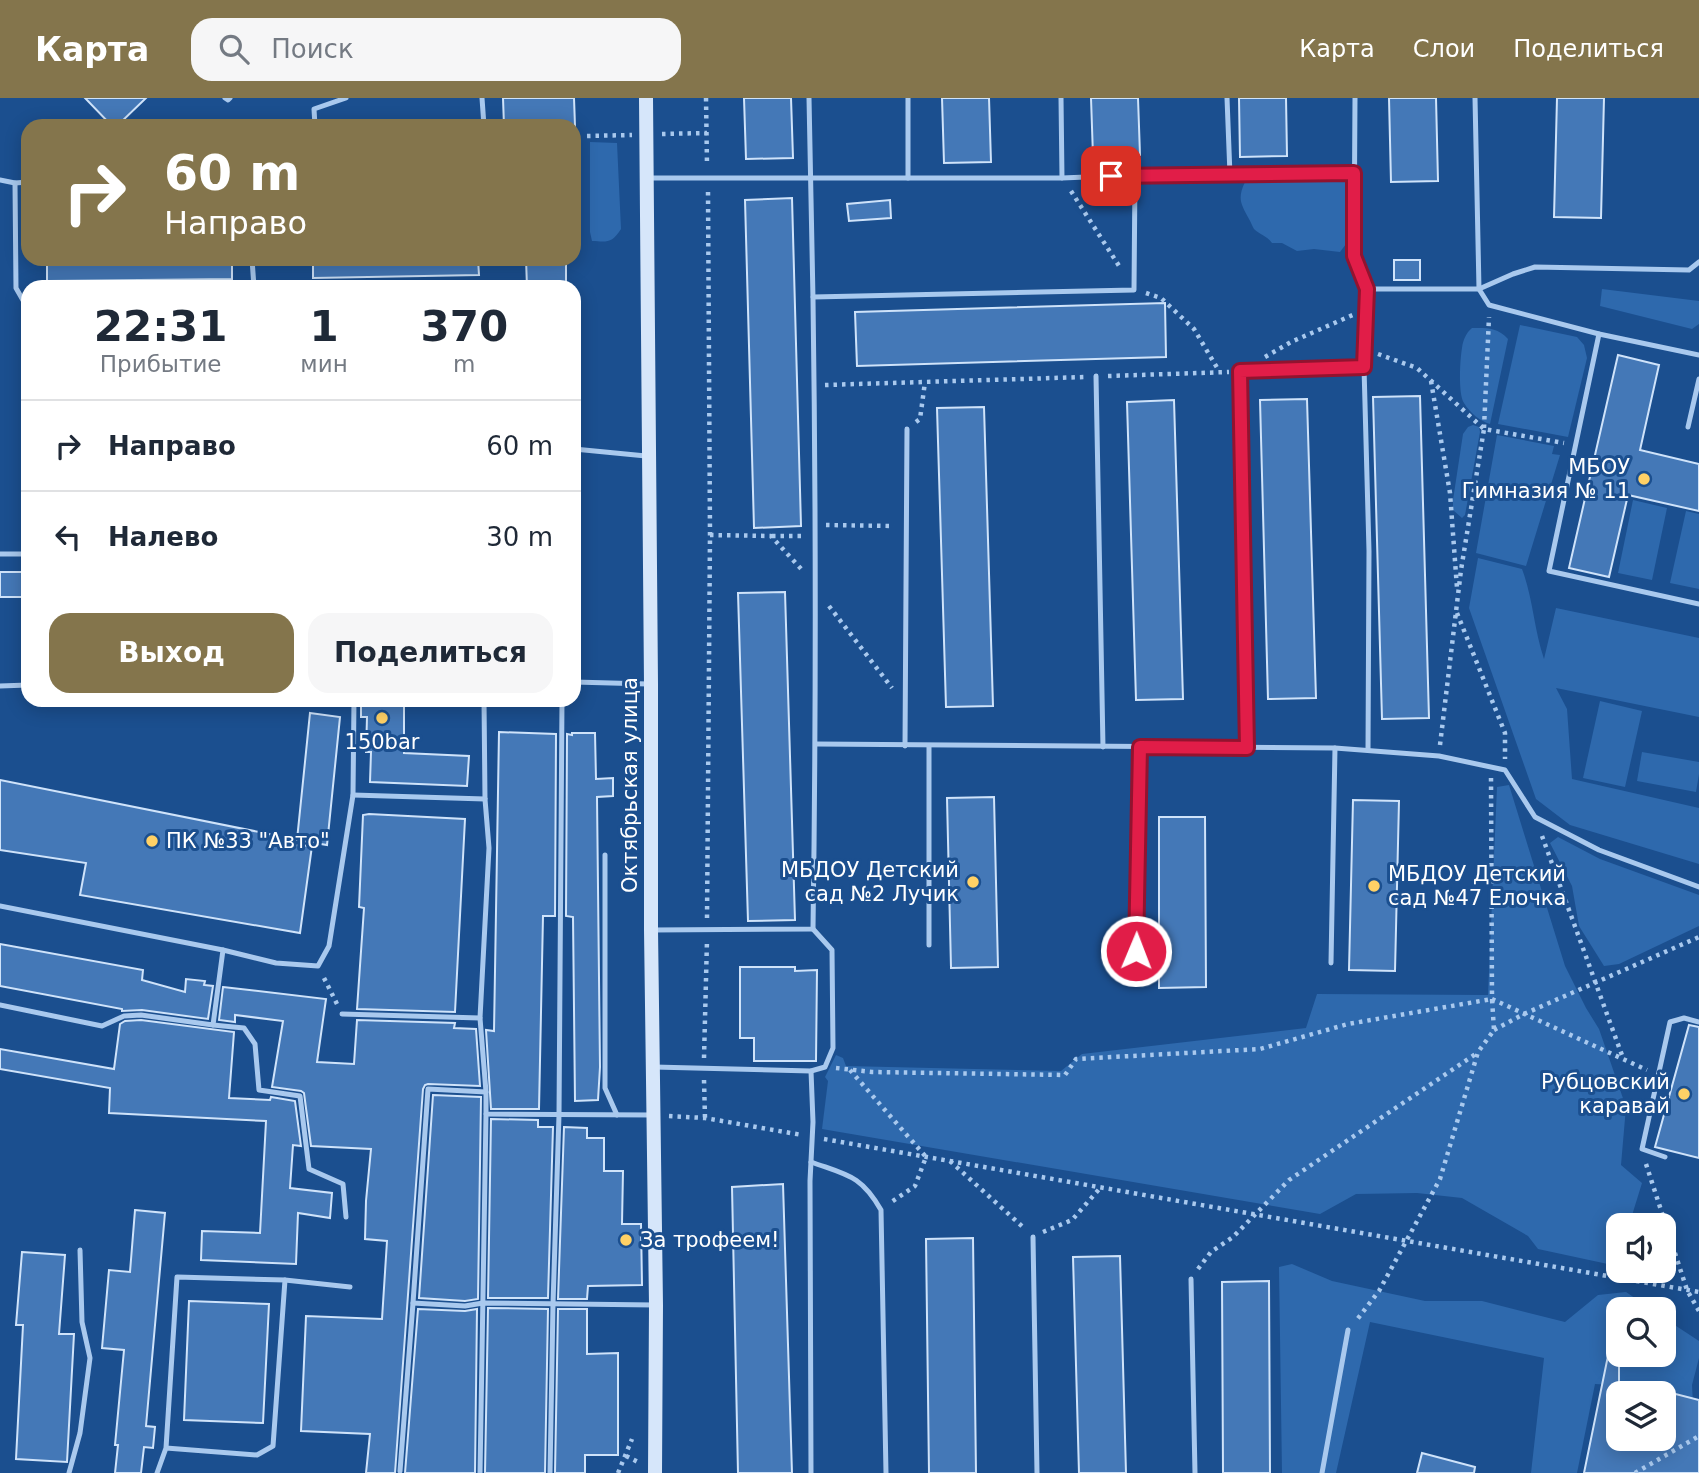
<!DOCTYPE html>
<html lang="ru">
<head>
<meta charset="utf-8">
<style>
	:root { --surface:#fff; --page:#f6f6f7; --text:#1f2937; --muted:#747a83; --line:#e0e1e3; --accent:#84754c }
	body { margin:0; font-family:"DejaVu Sans",sans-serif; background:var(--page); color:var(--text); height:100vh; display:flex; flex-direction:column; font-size:26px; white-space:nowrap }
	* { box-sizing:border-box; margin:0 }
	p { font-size:23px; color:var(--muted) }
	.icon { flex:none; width:38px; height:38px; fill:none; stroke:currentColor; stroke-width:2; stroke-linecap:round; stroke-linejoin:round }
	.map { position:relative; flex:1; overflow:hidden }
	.drawer { position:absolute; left:21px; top:182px; width:560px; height:427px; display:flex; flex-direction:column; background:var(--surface); border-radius:21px; box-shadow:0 4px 18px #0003 }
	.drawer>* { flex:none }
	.top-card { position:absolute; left:21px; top:21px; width:560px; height:147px; border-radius:21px; box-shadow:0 4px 18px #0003; background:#84754c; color:#fff; overflow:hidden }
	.controls { position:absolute; left:1606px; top:1115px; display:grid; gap:14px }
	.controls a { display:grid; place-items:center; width:70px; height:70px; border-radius:14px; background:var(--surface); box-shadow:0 4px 18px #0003; font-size:35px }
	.pin { position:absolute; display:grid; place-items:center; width:60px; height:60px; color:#fff; margin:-30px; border-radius:14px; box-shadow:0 4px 10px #0006 }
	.me { position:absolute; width:77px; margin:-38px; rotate:1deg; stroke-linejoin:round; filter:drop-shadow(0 0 5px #0008) }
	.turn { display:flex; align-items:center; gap:24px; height:147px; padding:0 28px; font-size:32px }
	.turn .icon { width:91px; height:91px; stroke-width:2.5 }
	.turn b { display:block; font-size:49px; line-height:60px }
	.eta { display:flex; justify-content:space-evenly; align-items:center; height:119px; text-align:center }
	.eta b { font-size:42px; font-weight:700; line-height:49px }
	.button { display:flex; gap:14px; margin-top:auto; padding:14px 28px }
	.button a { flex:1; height:80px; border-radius:21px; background:var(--accent); color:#fff; font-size:28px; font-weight:700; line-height:80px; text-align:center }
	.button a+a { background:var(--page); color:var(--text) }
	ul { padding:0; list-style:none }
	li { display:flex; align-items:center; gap:21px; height:91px; padding:0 28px; border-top:2px solid var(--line) }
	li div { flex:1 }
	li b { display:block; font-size:26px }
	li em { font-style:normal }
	header { display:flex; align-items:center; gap:42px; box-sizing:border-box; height:98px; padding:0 35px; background:var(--accent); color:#fff }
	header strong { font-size:33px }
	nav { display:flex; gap:38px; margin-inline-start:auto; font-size:24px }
	.search { width:490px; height:63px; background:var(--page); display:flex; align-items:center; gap:18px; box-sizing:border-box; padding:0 24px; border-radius:21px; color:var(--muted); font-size:26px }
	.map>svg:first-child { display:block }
	.green { fill:#2e69ad }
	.building { fill:#4478b7; stroke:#cfe3fa; stroke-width:2 }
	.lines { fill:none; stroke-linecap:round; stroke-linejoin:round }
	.path { stroke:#a9c9ee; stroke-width:4.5; stroke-dasharray:3.5 5; stroke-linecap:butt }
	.service { stroke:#a9c9ee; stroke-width:5 }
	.secondary { stroke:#d6e6fa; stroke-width:14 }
	.route-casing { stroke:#92132f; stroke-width:18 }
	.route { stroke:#e11d48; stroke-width:12 }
	.poi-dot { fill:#ffd166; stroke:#1b4f8f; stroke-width:2.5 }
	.labels { text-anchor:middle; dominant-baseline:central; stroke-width:6; stroke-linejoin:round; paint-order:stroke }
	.poi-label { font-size:21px; fill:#fff; stroke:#1b4f8f; text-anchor:end }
	.street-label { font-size:21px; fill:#fff; stroke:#1b4f8f }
</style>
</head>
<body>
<header>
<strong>Карта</strong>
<div class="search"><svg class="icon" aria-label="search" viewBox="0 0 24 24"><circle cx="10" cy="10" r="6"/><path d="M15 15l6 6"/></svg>Поиск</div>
<nav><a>Карта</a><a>Слои</a><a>Поделиться</a></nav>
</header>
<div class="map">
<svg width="1699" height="1375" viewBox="0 0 1699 1375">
	<rect width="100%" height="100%" fill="#1b4f8f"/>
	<g class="green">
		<path d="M590 44 617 45 621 131C612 145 608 144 592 143L590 134Z"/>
		<path d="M1245 84H1347L1346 146 1340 154 1314 151 1297 153 1282 145H1272C1266 137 1260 137 1254 131 1252 128 1251 124 1249 121 1241 106 1237 101 1245 84Z"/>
		<polygon points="1602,191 1699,203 1699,226 1692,231 1600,208"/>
		<polygon points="1520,227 1577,239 1584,247 1587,260 1568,339 1498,326"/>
		<path d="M1472 230C1487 230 1497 229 1508 241L1490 326C1480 323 1470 315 1464 305 1458 296 1460 261 1462 250 1463 242 1466 235 1472 230Z"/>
		<polygon points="1473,327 1479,329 1480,334 1465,417 1462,420 1453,412 1453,402 1463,336 1468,329"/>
		<polygon points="1497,337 1554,348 1552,356 1560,357 1526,468 1476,455"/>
		<polygon points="1633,402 1667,410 1652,482 1618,475"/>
		<polygon points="1686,413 1699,416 1699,491 1670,485"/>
		<path d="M1478 460 1522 471C1533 500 1534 532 1544 561L1556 510 1699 540V619L1556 590 1567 611 1572 681 1699 710V766L1570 727 1536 701 1469 510Z"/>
		<polygon points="1600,603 1642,613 1625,689 1583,680"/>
		<polygon points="1642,654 1699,664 1699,676 1696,694 1637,683"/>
		<polygon points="1509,687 1565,868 1586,910 1599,931 1626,1009 1621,1067 1642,1085 1629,1127 1619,1127 1619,1161 1617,1168 1538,1151 1528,1138 1462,1100 1417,1095 1356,1096 1320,1116 822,1031 828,983 825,979 836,957 843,960 846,968 1061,973 1082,956 1306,930 1317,896 1488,897 1497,689"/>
		<polygon points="1558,739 1600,761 1699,797 1699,828 1619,866 1604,868 1579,828 1572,788 1550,745"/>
		<polygon points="1292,1166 1332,1183 1425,1203 1482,1203 1565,1224 1598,1197 1626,1194 1651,1211 1619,1211 1619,1256 1664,1256 1664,1220 1699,1243 1699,1260 1692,1287 1693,1307 1664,1340 1664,1295 1629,1295 1615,1287 1595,1286 1577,1375 1531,1375 1544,1260 1370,1224 1336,1375 1282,1375 1279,1169"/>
	</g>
	<g class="building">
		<polygon points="85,0 146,0 117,28 112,28"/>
		<polygon points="503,0 574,0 575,28 504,28"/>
		<polygon points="744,0 791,0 793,60 746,61"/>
		<polygon points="942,0 989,0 991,64 944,65"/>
		<polygon points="1091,0 1138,0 1140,57 1093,58"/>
		<polygon points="1239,0 1286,0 1287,58 1240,59"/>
		<polygon points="1389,0 1436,0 1438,83 1391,84"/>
		<polygon points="1557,0 1604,0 1601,120 1554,119"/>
		<polygon points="792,100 801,428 754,430 745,102"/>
		<polygon points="890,102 891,120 849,123 847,106"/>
		<polygon points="47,161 232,161 232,181 47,183"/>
		<polygon points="313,161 478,161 479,177 313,180"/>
		<polygon points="526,161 566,161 566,189 527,189"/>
		<rect x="1394" y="162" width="26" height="20"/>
		<polygon points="1165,205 1166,259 857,268 855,214"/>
		<polygon points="1618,257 1659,267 1640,352 1699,366 1699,413 1628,397 1609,479 1569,470"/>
		<polygon points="1420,298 1429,620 1382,621 1373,299"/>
		<polygon points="1307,301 1316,600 1268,601 1260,302"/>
		<polygon points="1174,302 1183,601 1136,602 1127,304"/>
		<polygon points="984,309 993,608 946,609 937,310"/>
		<rect x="0" y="474" width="28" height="25"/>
		<polygon points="785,494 795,822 748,823 738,495"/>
		<polygon points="361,602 404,602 404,655 469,658 467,688 370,684 371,654 366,654 367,619 361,619"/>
		<polygon points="310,615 340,619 327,747 297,742"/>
		<polygon points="499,634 556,636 555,818 543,818 539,1011 491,1011 486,932 494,933"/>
		<polygon points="572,635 595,635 596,681 613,680 613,698 597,699 600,969 598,1002 575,1003 573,819 566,818 567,636 572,637"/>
		<polygon points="0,682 274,737 274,746 312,748 300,835 80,797 86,765 0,752"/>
		<polygon points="994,699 998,869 951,870 947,700"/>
		<polygon points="1353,702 1399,703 1395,873 1349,872"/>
		<polygon points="369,716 465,721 455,914 357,911 364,810 359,809 363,717"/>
		<polygon points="1159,719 1205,719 1206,889 1159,890"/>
		<polygon points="0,846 143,872 142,882 185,894 186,881 205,883 204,887 213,888 208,921 142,912 122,913 122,911 0,888"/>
		<polygon points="740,869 795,869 795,873 817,872 816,963 754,963 754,940 740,940"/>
		<polygon points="223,889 326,901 317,964 354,966 357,922 455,925 454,930 476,931 480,988 428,986 425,987 423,991 395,1375 366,1375 370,1336 301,1333 306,1218 382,1221 387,1143 365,1141 366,1103 371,1051 311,1048 304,995 301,993 272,989 283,923 235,917 235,924 219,922"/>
		<polygon points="141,922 234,934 229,1000 270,1002 271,999 295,1003 301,1048 293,1047 290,1090 332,1095 330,1120 298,1115 296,1166 201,1162 202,1133 260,1135 266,1023 109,1015 110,990 0,971 0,951 114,971 120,926 125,923"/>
		<polygon points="1689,927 1699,929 1699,1060 1655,1049"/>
		<polygon points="433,997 481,999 478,1201 465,1203 419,1200"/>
		<polygon points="491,1021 538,1022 538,1029 553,1029 548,1200 488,1200"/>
		<polygon points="564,1029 587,1030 587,1040 604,1040 604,1073 623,1073 622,1126 641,1126 642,1187 588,1188 587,1201 558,1201"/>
		<polygon points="783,1086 792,1375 738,1375 732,1089"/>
		<polygon points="135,1112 165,1115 146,1328 155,1329 153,1350 144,1349 141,1375 115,1375 118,1347 115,1347 124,1252 102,1250 109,1172 130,1174"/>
		<polygon points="973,1140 976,1375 929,1375 926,1141"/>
		<polygon points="22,1154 65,1157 59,1236 74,1236 67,1364 16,1361 23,1227 16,1227"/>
		<polygon points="1120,1158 1126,1375 1079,1375 1073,1159"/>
		<polygon points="1269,1183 1270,1375 1223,1375 1222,1184"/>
		<polygon points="189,1203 269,1206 263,1325 184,1322"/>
		<polygon points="488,1210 548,1211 545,1375 485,1375"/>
		<polygon points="418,1211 465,1213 477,1211 475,1375 405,1375"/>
		<polygon points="558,1211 587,1211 587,1256 618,1255 618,1357 585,1357 585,1375 555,1375"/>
		<polygon points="1610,1248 1619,1249 1619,1340 1664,1340 1664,1293 1699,1302 1699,1375 1584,1375"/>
		<polygon points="1422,1355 1475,1369 1474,1375 1417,1375"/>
	</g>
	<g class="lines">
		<g class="path">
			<polyline points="706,0 707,67"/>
			<polyline points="662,36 707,35"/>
			<polyline points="587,38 632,37"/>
			<polyline points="1071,93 1121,171"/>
			<polyline points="1146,195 1161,200 1194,231 1219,273"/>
			<polyline points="1378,256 1417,270 1484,331"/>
			<polyline points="1265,259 1291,244 1355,216"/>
			<polyline points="1108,278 1229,274"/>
			<polyline points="1431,283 1450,395 1457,490"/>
			<polyline points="825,287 1086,279"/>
			<polyline points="916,324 920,321 925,284"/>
			<polyline points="1484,330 1489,219"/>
			<polyline points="826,427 894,428"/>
			<polyline points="710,437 771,438 803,473"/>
			<polyline points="772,438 802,438"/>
			<polyline points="829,508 892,590"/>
			<polyline points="1457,515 1505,635 1505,661"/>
			<polyline points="1440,647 1461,472 1484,331 1564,345"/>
			<polyline points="1491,680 1492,901 1647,972"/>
			<polyline points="1542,738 1623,960"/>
			<polyline points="707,820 710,437 708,93"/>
			<polyline points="324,880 337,906"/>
			<polyline points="1494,932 1524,916 1699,839"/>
			<polyline points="704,960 707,842"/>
			<polyline points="836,970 872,974 1065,977 1076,961 1260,951 1348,926 1492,901 1494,932 1478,954 1440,1081 1379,1193 1356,1223"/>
			<polyline points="850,972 926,1059 915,1088 890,1105"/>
			<polyline points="704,982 705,1020"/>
			<polyline points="669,1018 705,1020 802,1037"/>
			<polyline points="824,1041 1699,1194"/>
			<polyline points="950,1063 1024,1130"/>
			<polyline points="1646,1066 1687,1192 1699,1213"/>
			<polyline points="1043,1134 1072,1122 1101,1089"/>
			<polyline points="1198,1171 1211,1154 1233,1139 1289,1082 1477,955"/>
			<polyline points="626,1358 638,1364"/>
			<polyline points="618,1375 632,1341"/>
			<polyline points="1635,1375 1699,1338"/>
		</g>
		<g class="service">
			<polyline points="225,0 228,2 230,0"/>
			<polyline points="482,0 484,28"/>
			<polyline points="908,0 908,80"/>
			<polyline points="1061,0 1062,80"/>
			<polyline points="1227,0 1230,77"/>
			<polyline points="1355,0 1354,158 1367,191 1479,191 1475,0"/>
			<polyline points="315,28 314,11 346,0"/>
			<polyline points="649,80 1062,80 1135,77 1354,75"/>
			<polyline points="0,82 15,85 28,84"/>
			<polyline points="15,85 16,190 28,211"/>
			<polyline points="252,161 254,189"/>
			<polyline points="1699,164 1689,172 1535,169 1513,176 1479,191 1489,207 1599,236 1699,257"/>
			<polyline points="1367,191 1364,269 1369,453 1368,652"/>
			<polyline points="813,199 1134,192 1135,77"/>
			<polyline points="1599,236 1549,473 1699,506"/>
			<polyline points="1096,278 1103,649"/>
			<polyline points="1688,329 1699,281"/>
			<polyline points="574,351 646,358"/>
			<polyline points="0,456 28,456"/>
			<polyline points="574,584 648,586"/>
			<polyline points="0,588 28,587"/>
			<polyline points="484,602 485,701 489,750 480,920 486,994 486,1016 653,1017"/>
			<polyline points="816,646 1335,650 1439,658 1505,672 1535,719 1599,752 1699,789"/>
			<polyline points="905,648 907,331"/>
			<polyline points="929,648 929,847"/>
			<polyline points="1247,650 1240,273 1364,269"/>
			<polyline points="353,697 485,701"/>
			<polyline points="605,757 605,990 617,1017"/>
			<polyline points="0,808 223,852 276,865 318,868 329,848 353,697 354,602"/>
			<path d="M653 832 813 831C816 621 816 411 813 201 812 134 810 67 809 0"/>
			<polyline points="1136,853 1140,649"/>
			<polyline points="1331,865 1335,650"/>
			<polyline points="0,907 102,928 124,918 141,917 213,927 223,852"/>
			<polyline points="342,916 480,920"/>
			<polyline points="213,927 244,930 255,946 259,992 300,998 309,1071 343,1086 346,1119"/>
			<polyline points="654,969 811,973 825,969 833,950 832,852 813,831"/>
			<polyline points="811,973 813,1024 810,1083 811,1375"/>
			<polyline points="486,994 428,991 413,1205 465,1208 483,1205 655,1207"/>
			<polyline points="1665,1059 1642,1051 1670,924 1684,920 1699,924"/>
			<path d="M811 1064C847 1077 861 1077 881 1112L886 1375"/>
			<polyline points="1033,1139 1037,1375"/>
			<polyline points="1191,1181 1195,1375"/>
			<polyline points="285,1182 350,1189"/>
			<polyline points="400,1373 413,1205"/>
			<polyline points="69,1375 80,1335 90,1260 82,1224 80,1152"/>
			<polyline points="157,1375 166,1350 177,1179 285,1182 273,1348 257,1357 166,1350"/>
			<polyline points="480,1375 486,1016"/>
			<polyline points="550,1375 553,1206 559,1017 562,602"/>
			<polyline points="1322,1375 1348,1232"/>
		</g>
		<polyline class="secondary" points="646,0 651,586 651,832 656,1207 655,1375"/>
	</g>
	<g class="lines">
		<g class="route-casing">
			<polyline id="route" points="1111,78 1354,75 1354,158 1367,191 1364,269 1240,273 1247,650 1140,649 1136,853"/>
		</g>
		<use href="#route" class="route"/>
	</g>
	<g class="poi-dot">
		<circle cx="1644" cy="381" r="7"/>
		<circle cx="382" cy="620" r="7"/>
		<circle cx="152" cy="743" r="7"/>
		<circle cx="973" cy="784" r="7"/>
		<circle cx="1374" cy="788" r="7"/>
		<circle cx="1684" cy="996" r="7"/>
		<circle cx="626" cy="1142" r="7"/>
	</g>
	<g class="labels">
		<g class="poi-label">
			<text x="1630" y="369">МБОУ<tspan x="1630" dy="24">Гимназия № 11</tspan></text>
			<text x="382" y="644" text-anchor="middle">150bar</text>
			<text x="166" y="743" text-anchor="start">ПК №33 "Авто"</text>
			<text x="959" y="772">МБДОУ Детский<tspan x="959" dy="24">сад №2 Лучик</tspan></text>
			<text x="1388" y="776" text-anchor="start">МБДОУ Детский<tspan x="1388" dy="24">сад №47 Елочка</tspan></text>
			<text x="1670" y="984">Рубцовский<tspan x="1670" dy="24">каравай</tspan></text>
			<text x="640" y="1142" text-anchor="start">За трофеем!</text>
		</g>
		<g class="street-label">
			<text transform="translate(630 687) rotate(-90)">Октябрьская улица</text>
		</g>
	</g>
</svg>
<div class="controls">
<a><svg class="icon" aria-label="sound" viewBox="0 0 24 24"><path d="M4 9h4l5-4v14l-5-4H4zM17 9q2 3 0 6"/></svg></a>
<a><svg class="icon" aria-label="search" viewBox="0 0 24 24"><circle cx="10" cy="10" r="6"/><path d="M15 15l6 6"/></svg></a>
<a><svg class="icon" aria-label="layers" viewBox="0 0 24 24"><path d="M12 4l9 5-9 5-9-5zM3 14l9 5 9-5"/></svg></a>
</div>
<div class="pin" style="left:1111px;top:78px;background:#d93025"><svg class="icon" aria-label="arrive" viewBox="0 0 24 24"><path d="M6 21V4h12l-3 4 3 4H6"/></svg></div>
<svg class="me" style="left:1136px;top:853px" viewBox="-20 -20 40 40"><circle r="17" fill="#e11d48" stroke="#fff" stroke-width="3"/><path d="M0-11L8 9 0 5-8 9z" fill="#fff"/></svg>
<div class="top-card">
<div class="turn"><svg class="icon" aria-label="right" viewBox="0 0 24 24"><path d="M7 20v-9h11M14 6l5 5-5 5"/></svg><div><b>60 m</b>Направо</div></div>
</div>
<section class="drawer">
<div class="eta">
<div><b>22:31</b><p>Прибытие</p></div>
<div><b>1</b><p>мин</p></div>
<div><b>370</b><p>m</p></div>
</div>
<ul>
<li><svg class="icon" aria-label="right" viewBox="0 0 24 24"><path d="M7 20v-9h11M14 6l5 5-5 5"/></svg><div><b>Направо</b></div><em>60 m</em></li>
<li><svg class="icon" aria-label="left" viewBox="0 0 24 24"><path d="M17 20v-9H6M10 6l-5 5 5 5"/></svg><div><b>Налево</b></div><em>30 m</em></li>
</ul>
<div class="button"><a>Выход</a><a>Поделиться</a></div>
</section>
</div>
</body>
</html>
